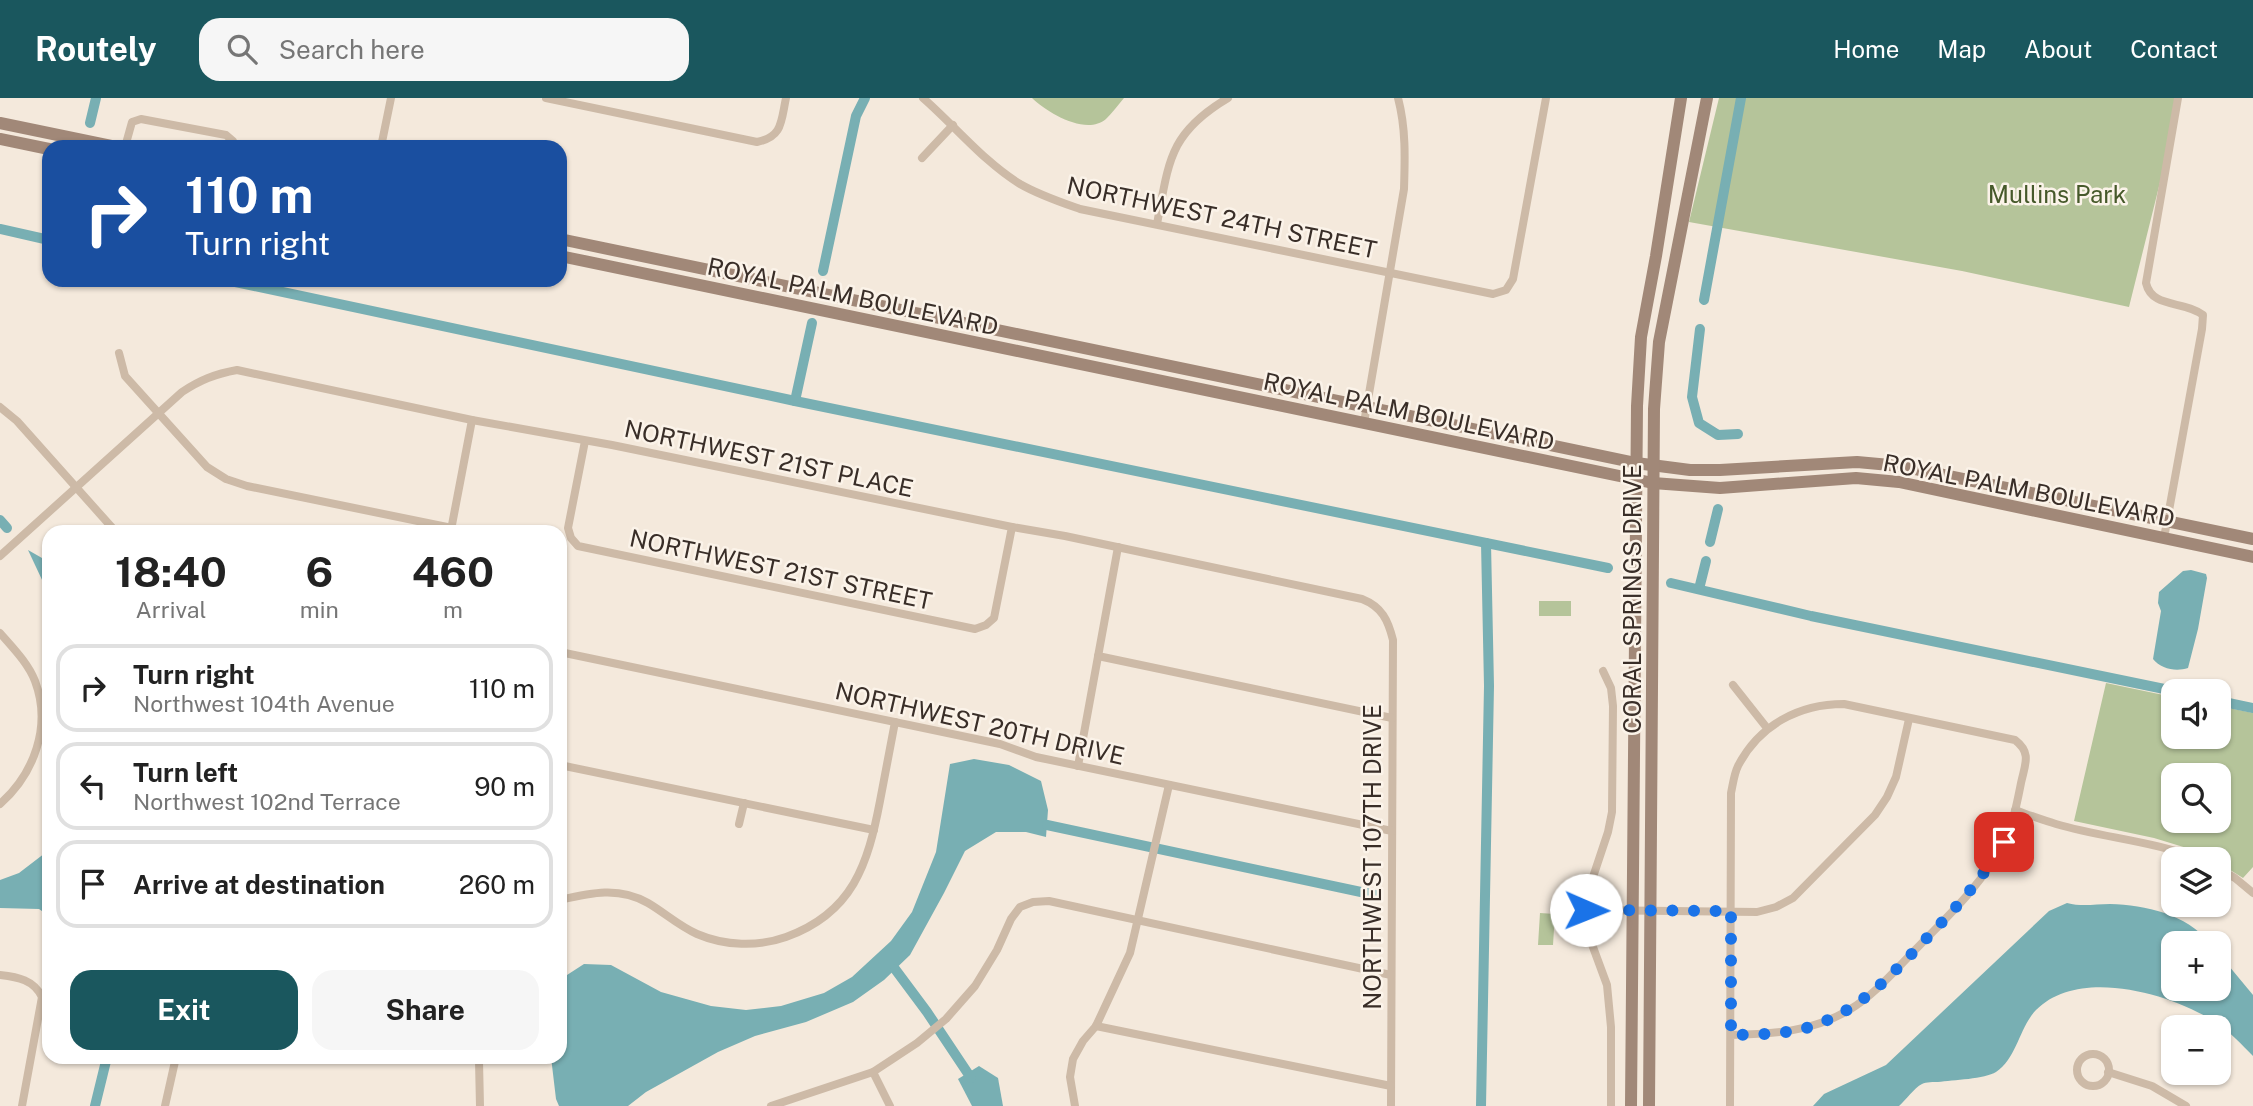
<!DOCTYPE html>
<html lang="en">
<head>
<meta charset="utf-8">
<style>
	:root { --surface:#fff; --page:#f6f6f6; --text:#222; --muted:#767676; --line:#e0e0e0; --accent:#1a575e }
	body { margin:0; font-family:"Public Sans",sans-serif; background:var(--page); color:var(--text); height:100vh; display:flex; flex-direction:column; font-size:26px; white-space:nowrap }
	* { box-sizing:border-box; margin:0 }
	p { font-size:23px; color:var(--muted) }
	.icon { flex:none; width:38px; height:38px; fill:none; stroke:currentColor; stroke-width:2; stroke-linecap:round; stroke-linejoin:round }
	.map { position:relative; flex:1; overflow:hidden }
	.panel { position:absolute; left:42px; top:427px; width:525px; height:539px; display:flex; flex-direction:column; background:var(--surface); border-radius:21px; box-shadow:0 2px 5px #0004 }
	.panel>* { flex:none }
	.top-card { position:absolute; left:42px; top:42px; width:525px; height:147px; border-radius:21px; box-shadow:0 2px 5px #0004; background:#1a4fa0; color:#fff; overflow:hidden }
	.controls { position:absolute; left:2161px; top:581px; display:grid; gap:14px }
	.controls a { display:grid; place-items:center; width:70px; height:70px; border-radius:14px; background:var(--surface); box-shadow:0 2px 5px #0004; font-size:35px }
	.pin { position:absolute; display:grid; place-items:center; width:60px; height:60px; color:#fff; margin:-30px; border-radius:14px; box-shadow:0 4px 10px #0006 }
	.me { position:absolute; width:77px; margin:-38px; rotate:91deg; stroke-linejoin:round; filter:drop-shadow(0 0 5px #0008) }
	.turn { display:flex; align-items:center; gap:24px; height:147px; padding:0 28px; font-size:32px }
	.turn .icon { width:91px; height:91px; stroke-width:2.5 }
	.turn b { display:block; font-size:49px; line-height:60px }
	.eta { display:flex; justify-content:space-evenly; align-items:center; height:119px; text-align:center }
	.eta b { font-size:42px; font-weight:700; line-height:49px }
	.action { display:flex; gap:14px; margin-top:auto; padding:14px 28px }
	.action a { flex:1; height:80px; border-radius:21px; background:var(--accent); color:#fff; font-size:28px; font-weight:700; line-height:80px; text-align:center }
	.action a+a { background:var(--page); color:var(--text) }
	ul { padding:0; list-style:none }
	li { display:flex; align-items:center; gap:21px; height:88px; margin:0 14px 10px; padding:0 14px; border:4px solid var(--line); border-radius:21px }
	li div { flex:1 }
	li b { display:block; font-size:26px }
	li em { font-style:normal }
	header { display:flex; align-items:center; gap:42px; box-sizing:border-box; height:98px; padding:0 35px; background:var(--accent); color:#fff }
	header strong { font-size:33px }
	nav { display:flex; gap:38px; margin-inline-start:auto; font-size:24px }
	.search { width:490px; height:63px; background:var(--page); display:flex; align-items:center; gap:18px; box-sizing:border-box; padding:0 24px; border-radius:21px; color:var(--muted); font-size:26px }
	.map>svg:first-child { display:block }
	.green { fill:#b5c49a; fill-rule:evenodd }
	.water { fill:#78afb3 }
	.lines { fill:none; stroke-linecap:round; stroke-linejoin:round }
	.canal { stroke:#78afb3; stroke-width:10 }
	.minor { stroke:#cdbaa7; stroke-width:8 }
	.secondary { stroke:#a18878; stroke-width:12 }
	.route { stroke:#1a73e8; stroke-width:12; stroke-dasharray:0 21.6 }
	.labels { text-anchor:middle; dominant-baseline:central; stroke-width:5; stroke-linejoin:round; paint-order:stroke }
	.park-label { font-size:24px; fill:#46592a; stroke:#fbf3e9 }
	.street-label { font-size:24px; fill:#392e28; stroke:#fbf3e9 }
</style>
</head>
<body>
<header>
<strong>Routely</strong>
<div class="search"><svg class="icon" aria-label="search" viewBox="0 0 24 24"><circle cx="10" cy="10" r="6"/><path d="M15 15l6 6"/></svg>Search here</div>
<nav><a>Home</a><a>Map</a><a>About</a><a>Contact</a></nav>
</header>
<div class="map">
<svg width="2253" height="1008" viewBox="0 0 2253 1008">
	<rect width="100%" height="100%" fill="#f4e9dc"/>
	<g class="green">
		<path d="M1032 0H1124C1118 7 1112 15 1106 21 1086 38 1048 15 1032 0Z"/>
		<polygon points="1719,0 2181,0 2129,209 1962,173 1689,124"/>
		<rect x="1539" y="503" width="32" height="15"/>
		<path d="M2106 585 2173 599 2174 639H2219V608L2253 615V769L2243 780 2219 765V761H2213L2190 751 2154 740 2074 723ZM2174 677H2219V723H2174Z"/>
		<polygon points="1540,815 1555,816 1553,847 1538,847"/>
	</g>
	<g class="water">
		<polygon points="28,452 49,464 49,491 43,484"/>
		<path d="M2191 472 2206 476 2207 480 2198 531 2188 570C2176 574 2161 571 2153 561L2161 513 2158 505 2159 494 2183 473Z"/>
		<polygon points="974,661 1009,667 1041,683 1048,712 1046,739 1026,734 996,734 965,753 944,795 910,857 884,882 853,904 806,924 755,938 718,954 646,994 628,1008 559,1008 556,1001 551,959 560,959 560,875 567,877 584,866 611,867 661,894 711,908 746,912 781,908 824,895 852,879 891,843 912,814 936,754 950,666"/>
		<polygon points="49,752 49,818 39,811 0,810 0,782 19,775"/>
		<path d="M2067 805C2082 809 2095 806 2110 806 2146 807 2186 816 2210 845H2174V891H2219V856L2253 897V958C2242 947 2230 934 2217 925 2173 896 2079 868 2036 912 2019 930 2017 960 1996 974 1985 981 1953 982 1938 984 1934 984 1926 984 1922 986 1914 990 1906 1002 1899 1008H1813L1824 996 1886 967 2049 813Z"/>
		<polygon points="979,968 998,980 1003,1008 972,1008 958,981"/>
	</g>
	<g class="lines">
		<g class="canal">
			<polyline points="90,25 96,0"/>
			<polyline points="0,131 49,142"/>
			<polyline points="823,173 856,18 865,0"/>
			<polyline points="226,182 795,303 1608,470"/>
			<polyline points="1704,202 1741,0"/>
			<polyline points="1700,231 1692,299 1699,325 1718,337 1738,336"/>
			<polyline points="795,303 812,225"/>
			<polyline points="0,422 7,430"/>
			<polyline points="1710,444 1718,411"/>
			<polyline points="1671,485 1811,518 2174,593"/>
			<polyline points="1699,491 1706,463"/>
			<polyline points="2219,603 2253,610"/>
			<polyline points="1047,727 1375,797"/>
			<polyline points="895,871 927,914 971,980"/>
			<polyline points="95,1008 107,959"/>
			<polyline points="1481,1008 1489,588 1486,445"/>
		</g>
		<g class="minor">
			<path d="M546 0 757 44C783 39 781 23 786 0"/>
			<path d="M923 0C955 28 984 64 1020 86 1039 97 1060 104 1080 111L1493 196 1506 192 1513 181 1546 0"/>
			<polyline points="125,49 132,24 141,21 226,37 233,43 235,49"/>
			<polyline points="381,49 391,0"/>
			<polyline points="922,60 953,27"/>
			<path d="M1157 126C1169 63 1169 35 1228 0"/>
			<polyline points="119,255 125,278 207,369 226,381 247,388 452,430"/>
			<polyline points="0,309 17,323 116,434"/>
			<path d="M1364 325 1404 91C1405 60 1406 30 1398 0"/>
			<polyline points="585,343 568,430 571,440 578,448 975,531 986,527 994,520 1012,429"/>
			<polyline points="451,432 472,322"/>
			<path d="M2164 440 2202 231 2203 217C2184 202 2152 211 2146 185L2178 0"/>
			<path d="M0 458 182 294C200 282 215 276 237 272L472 322 612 347 1012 429 1065 438 1362 501C1382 509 1388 522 1393 542L1391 1008"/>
			<path d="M0 535C13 550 28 565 35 583 52 628 34 676 0 706"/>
			<polyline points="560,554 1000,646 1036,659 1392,733"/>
			<polyline points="1098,558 1392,620"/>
			<polyline points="1603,573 1611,590 1613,608 1612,714 1608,734 1586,800 1586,812 1590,841 1607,887 1611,929 1611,1008"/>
			<polyline points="1733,587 1767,630"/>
			<polyline points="560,667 874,732"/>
			<polyline points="1078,668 1118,449"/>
			<path d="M2015 712C2029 717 2042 722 2056 726 2104 740 2153 743 2199 761"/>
			<polyline points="739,726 744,705"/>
			<polyline points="2219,771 2235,780 2253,795"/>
			<path d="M560 802C590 795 619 788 648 805 665 815 679 828 697 836 725 848 758 849 786 839 853 815 868 766 880 703 885 676 890 650 895 624"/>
			<polyline points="1586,812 1757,814 1776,809 1793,800 1875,717 1887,699 1896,679 1909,621"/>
			<path d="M0 877C18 879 34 882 42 899L22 1008"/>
			<polyline points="1096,928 1391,988"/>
			<circle cx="2093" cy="972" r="16"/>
			<polyline points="477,959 479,963 480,1008"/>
			<polyline points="873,974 890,1008"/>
			<polyline points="2108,974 2152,988 2186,1008"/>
			<polyline points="165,1008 176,959"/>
			<polyline points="771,1008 873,974 917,945 946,921 975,888 997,852 1011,821 1020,809 1033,804 1049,803 1391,877"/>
			<polyline points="1075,1008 1070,979 1073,961 1083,943 1096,928 1130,855 1169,687"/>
			<path d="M1730 1008 1731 695C1733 686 1734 676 1738 668 1759 627 1799 606 1844 606L2015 642C2032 655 2025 666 2021 685 2017 705 2013 727 2003 746 1983 785 1950 816 1919 848 1897 870 1876 896 1849 912 1812 934 1772 936 1731 937"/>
		</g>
		<g class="secondary">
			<polyline points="0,25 116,49"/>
			<polyline points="0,41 49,51"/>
			<polyline points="560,141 1636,365 1690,372 1720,372 1857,364 1901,368 2253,441"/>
			<polyline points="560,158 1653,385 1720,390 1856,380 1899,384 2253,459"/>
			<polyline points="1631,1008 1637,308 1641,239 1656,158 1681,0"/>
			<polyline points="1649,1008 1654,311 1659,244 1707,0"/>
		</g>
	</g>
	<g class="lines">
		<path class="route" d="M1586 812 1731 813V937C1759 936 1789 937 1815 927 1861 911 1891 877 1924 843 1954 812 1982 782 2004 744"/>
	</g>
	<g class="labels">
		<g class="park-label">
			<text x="2057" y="96">Mullins Park</text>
		</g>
		<g class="street-label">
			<text transform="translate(1222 119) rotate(12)">NORTHWEST 24TH STREET</text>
			<text transform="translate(853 198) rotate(12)">ROYAL PALM BOULEVARD</text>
			<text transform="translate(1409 313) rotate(12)">ROYAL PALM BOULEVARD</text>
			<text transform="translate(769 360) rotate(12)">NORTHWEST 21ST PLACE</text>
			<text transform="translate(2029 392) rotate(11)">ROYAL PALM BOULEVARD</text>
			<text transform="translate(781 471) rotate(12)">NORTHWEST 21ST STREET</text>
			<text transform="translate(1632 501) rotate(-90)">CORAL SPRINGS DRIVE</text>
			<text transform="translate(980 625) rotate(13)">NORTHWEST 20TH DRIVE</text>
			<text transform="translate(1372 759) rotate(-90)">NORTHWEST 107TH DRIVE</text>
		</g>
	</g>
</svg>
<div class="controls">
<a><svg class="icon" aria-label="sound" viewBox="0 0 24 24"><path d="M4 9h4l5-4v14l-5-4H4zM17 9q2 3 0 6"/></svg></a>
<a><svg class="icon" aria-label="search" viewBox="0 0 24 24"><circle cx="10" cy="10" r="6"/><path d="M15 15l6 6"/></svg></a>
<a><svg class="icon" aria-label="layers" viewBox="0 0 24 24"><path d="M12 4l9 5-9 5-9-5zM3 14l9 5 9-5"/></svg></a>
<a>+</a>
<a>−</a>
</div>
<div class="pin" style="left:2004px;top:744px;background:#d93025"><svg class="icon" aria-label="arrive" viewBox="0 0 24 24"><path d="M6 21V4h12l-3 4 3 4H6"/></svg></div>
<svg class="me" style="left:1586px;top:812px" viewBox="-20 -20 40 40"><circle r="19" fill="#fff"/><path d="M0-13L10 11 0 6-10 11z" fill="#1a73e8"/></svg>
<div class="top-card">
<div class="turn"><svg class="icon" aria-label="right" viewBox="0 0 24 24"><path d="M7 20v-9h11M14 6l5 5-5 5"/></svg><div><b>110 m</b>Turn right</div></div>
</div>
<section class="panel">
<div class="eta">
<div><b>18:40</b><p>Arrival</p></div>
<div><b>6</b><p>min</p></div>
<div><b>460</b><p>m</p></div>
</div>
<ul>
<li><svg class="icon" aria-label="right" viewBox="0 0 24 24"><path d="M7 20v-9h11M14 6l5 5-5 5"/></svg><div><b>Turn right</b><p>Northwest 104th Avenue</p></div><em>110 m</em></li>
<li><svg class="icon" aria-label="left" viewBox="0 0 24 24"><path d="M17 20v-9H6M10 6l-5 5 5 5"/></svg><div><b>Turn left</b><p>Northwest 102nd Terrace</p></div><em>90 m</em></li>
<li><svg class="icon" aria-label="arrive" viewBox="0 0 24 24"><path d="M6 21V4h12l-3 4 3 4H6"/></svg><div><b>Arrive at destination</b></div><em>260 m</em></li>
</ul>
<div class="action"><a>Exit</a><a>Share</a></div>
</section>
</div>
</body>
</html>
